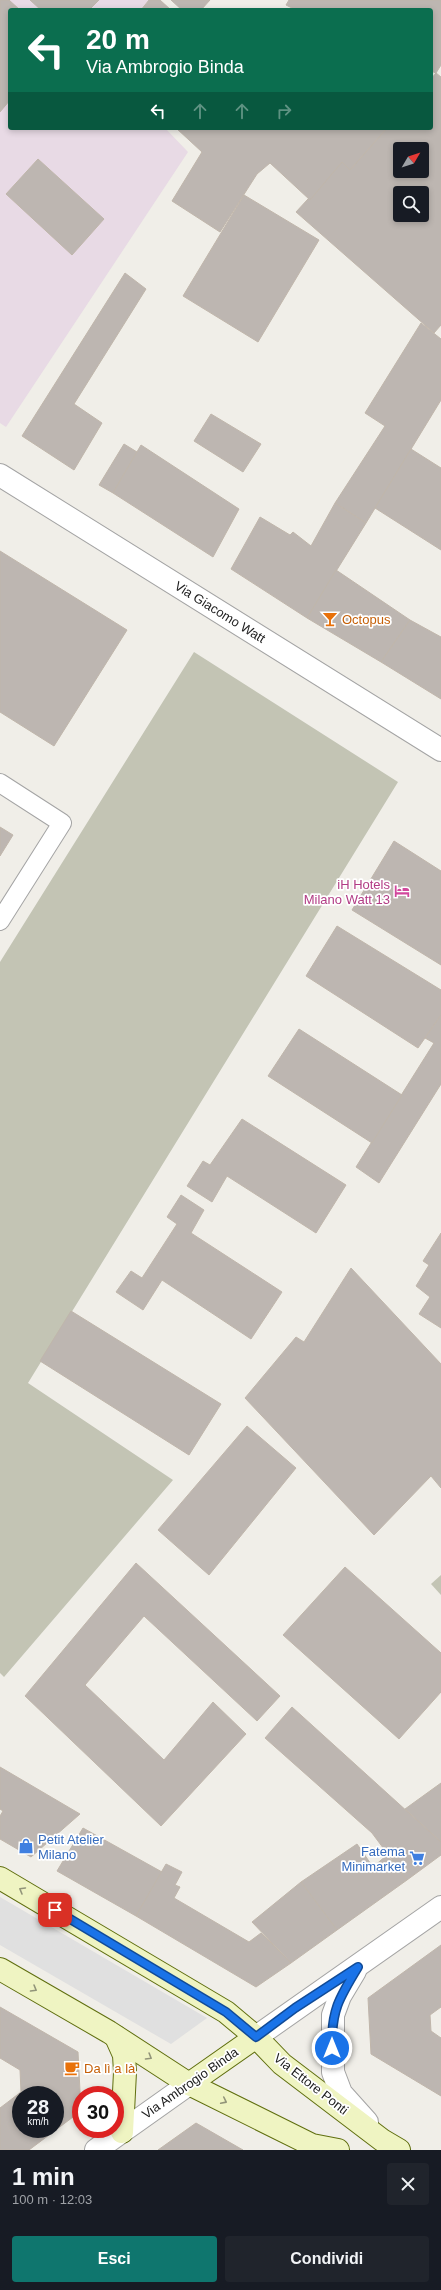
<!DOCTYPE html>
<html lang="it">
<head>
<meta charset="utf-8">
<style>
	:root { --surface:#171b24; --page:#20242c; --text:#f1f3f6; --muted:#9ea1a6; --accent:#0f766e }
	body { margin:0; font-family:Helvetica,sans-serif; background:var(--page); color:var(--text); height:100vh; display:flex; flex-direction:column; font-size:15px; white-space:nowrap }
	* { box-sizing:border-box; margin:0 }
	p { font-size:13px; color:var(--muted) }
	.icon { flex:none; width:22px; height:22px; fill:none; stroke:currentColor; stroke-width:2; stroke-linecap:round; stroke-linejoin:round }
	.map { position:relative; height:2150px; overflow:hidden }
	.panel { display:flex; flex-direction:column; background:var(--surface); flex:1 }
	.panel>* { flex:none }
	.top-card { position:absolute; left:8px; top:8px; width:425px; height:122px; border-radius:4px; box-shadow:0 2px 6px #0003; background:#0b6e4f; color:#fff; overflow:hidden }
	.needle { width:26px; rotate:51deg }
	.buttons { position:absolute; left:393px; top:142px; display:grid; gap:8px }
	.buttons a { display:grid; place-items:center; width:36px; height:36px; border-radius:4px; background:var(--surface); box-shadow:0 2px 6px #0003; font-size:20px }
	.speed { position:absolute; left:12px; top:2086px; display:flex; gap:8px; font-size:20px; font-weight:700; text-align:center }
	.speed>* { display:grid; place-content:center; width:52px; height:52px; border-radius:50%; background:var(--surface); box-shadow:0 2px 6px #0003; line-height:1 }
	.speed small { font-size:10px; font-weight:400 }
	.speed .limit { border:6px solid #d22; background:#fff; color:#111 }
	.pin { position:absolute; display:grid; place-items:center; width:34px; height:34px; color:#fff; margin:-17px; border-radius:8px; box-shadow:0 2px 6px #0006 }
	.me { position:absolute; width:44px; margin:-22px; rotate:0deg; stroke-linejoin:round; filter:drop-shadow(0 0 3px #0008) }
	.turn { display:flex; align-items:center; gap:14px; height:84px; padding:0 12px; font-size:18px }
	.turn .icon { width:52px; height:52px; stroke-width:2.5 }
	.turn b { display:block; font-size:28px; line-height:34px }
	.lanes { display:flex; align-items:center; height:38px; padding:0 12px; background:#0003; justify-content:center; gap:20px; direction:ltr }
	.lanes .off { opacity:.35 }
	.round { display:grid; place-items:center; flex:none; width:42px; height:42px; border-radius:4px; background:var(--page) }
	.summary { display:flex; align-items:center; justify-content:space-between; height:68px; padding:0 12px }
	h1 { font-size:24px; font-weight:700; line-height:30px }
	.action { display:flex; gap:8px; margin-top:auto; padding:8px 12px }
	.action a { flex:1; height:46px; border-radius:4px; background:var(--accent); color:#fff; font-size:16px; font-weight:700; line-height:46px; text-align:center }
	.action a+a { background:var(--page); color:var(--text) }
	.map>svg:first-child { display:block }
	.industrial { fill:#e8dae5 }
	.construction { fill:#c3c4b4 }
	.parking { fill:#e0e0e0 }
	.building { fill:#bdb6b1; stroke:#c0b6ab; fill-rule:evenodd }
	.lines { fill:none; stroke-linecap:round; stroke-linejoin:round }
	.lane-casing { stroke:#a4a4a4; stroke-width:20 }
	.street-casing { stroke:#a4a4a4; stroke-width:24 }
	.secondary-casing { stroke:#606f0f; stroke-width:24 }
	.lane { stroke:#fff; stroke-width:18 }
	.street { stroke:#fff; stroke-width:22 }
	.secondary { stroke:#eff4c2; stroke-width:22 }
	.oneway { stroke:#929579 }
	.route-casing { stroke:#114b97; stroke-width:10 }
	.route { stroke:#1a73e8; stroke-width:7 }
	.labels { text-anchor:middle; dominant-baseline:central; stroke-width:3.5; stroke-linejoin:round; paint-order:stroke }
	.street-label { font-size:13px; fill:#202020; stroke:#fff }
	.food-label { font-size:13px; fill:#c56008; stroke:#fff; text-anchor:start }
	.hotel-label { font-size:13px; fill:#b23c85; stroke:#fff; text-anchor:end }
	.shop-label { font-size:13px; fill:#366cbe; stroke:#fff; text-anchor:start }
</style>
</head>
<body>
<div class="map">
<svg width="441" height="2150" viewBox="0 0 441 2150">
	<rect width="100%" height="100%" fill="#f0eee8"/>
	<polygon class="industrial" points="0,0 149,0 141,10 10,10 10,128 165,128 188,152 6,427 0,423"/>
	<g class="construction">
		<polygon points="194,652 398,782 28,1383 173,1480 4,1677 0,1673 0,962"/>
		<polygon points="441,1575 441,1595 431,1584"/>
	</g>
	<polygon class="parking" points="0,1897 207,2018 171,2044 0,1945"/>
	<g class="building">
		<polygon points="0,0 9,0 20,10 10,10 10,100 0,112"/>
		<polygon points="30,0 99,0 89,10 41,10"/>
		<polygon points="149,0 160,0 171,10 141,10"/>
		<polygon points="171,0 210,0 201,10 182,10"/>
		<polygon points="289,0 441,0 441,65 436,73 431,71 431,10 296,10 286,5"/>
		<path d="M436 73 441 77V325L434 333 296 212 342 162 350 170 387 128H431V79ZM400 149H422V171H400ZM400 193H422V215H400Z"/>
		<polygon points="176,128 387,128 350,170 342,162 310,200 270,163 257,174 220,232 172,201 202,152"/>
		<polygon points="38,159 104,219 72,255 6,194"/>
		<polygon points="244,195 319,240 258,342 183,296"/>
		<polygon points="125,273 146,289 74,404 102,423 74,470 22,436"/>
		<polygon points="421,323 441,339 441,400 366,523 335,503 385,426 365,413"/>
		<polygon points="211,414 261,444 243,472 194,441"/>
		<polygon points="124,444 137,452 113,493 99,485"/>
		<polygon points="141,445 239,509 213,557 113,493"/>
		<polygon points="411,449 441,468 441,550 375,508"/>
		<polygon points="335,503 366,523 307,618 231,569 260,517 290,535 293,532 311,546"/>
		<polygon points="0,551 127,630 54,746 0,712"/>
		<polygon points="336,570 410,620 381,662 307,618"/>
		<polygon points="410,620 441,637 441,699 381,662"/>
		<polygon points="0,827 13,835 0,856"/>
		<polygon points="394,841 441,871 441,965 352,910"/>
		<polygon points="337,926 441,990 441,1015 418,1048 306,976"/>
		<polygon points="441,1015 441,1084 379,1183 356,1167 434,1043 425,1038"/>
		<polygon points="299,1029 402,1095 372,1143 268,1076"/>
		<polygon points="242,1119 346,1185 316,1233 227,1176 212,1202 187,1186 203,1161 210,1165"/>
		<polygon points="181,1195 204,1210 191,1233 282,1292 251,1339 162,1280 143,1310 116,1292 131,1271 142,1278 177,1224 167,1217"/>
		<polygon points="441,1233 441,1328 419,1314 430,1297 416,1286 429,1265 423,1261"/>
		<polygon points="351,1268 441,1364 441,1488 431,1476 374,1535 245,1398 296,1337 304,1342"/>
		<polygon points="71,1311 221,1404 189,1455 40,1361"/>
		<polygon points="247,1426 296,1468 209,1575 158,1530"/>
		<polygon points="136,1563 280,1696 257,1721 144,1616 85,1685 164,1760 213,1702 246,1734 161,1826 25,1696"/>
		<polygon points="345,1567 441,1653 441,1692 399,1739 283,1635"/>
		<polygon points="292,1707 441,1842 441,1855 407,1880 372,1833 265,1738"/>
		<polygon points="0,1767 80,1814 31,1857 0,1839 0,1816 3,1811 0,1809"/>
		<polygon points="441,1783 441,1842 405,1809"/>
		<polygon points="83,1828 162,1872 136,1916 57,1871"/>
		<polygon points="357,1844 373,1867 387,1855 407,1880 337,1930 301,1882"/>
		<polygon points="166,1864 182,1872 175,1885 180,1887 174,1898 249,1942 261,1933 291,1963 256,1987 136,1916"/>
		<polygon points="301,1882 337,1930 291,1963 252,1922"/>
		<polygon points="441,1945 441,2007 430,2015 431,2031 441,2038 441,2096 371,2054 368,1998"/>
		<path d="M0 2007 78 2052 81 2111 29 2150H0V2108L21 2092 20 2070 0 2058ZM21 2095H55V2129H21Z"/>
		<polygon points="196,2123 243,2150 158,2150"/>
	</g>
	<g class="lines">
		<g class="lane-casing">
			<polyline id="lane" points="0,783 62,823 0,921"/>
		</g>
		<g class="street-casing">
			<g id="street">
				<polyline points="0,475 441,750"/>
				<polyline points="355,1971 340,1996 333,2015 333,2072 341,2093 367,2122"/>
				<polyline points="256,2037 441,1907"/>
				<polyline points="96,2150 189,2084"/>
			</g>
		</g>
		<g class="secondary-casing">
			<g id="secondary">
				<polyline points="0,1878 226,2012 256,2037 282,2064 382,2140 399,2150"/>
				<polyline points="0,1969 109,2032 189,2084 312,2145 338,2150"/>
				<polyline points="116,2037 124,2055 125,2072 122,2132"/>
				<polyline points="189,2084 256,2037"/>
			</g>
		</g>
		<use href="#lane" class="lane"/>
		<use href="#street" class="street"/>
		<use href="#secondary" class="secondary"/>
	</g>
	<defs><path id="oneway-chevron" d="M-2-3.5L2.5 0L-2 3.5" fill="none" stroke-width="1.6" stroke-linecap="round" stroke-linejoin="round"/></defs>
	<g class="oneway">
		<use href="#oneway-chevron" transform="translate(22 1890) rotate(-150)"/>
		<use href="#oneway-chevron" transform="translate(34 1989) rotate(30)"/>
		<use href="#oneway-chevron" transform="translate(149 2057) rotate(31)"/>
		<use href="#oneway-chevron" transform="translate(224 2101) rotate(26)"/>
	</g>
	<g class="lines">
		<g class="route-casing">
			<path id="route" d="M55 1910 226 2012 256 2037 295 2008 358 1967C339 1998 331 2011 332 2048"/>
		</g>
		<use href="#route" class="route"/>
	</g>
	<defs>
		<g id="bar-bare" transform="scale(1.2)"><path d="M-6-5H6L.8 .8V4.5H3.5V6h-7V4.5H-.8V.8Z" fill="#e8710a" stroke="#fff" stroke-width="2.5" paint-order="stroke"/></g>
		<g id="hotel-bare" transform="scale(1.2)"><path d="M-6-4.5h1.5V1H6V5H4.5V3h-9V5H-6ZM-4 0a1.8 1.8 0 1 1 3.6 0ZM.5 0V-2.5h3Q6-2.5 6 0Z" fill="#d1479c" stroke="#fff" stroke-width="2.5" paint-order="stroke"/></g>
		<g id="shop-bare" transform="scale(1.2)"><path d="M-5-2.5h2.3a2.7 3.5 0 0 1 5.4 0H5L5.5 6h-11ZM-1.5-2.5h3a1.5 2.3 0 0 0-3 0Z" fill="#3f7fe0" stroke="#fff" stroke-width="2.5" paint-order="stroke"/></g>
		<g id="supermarket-bare" transform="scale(1.2)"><path d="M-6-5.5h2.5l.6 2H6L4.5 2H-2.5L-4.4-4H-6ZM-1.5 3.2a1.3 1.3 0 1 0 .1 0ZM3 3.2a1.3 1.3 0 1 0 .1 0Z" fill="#3f7fe0" stroke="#fff" stroke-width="2.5" paint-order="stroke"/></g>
		<g id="cafe-bare" transform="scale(1.2)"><path d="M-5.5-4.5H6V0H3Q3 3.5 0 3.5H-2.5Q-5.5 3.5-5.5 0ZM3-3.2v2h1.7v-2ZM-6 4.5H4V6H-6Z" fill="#e8710a" stroke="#fff" stroke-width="2.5" paint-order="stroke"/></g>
	</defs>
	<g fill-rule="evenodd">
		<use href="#bar-bare" x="330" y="619"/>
		<use href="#hotel-bare" x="402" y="891"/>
		<use href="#shop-bare" x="26" y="1846"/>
		<use href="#supermarket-bare" x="417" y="1858"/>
		<use href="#cafe-bare" x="72" y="2068"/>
	</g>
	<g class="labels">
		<g class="street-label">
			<text transform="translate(220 612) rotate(32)">Via Giacomo Watt</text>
			<text transform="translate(190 2083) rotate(-35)">Via Ambrogio Binda</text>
			<text transform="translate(311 2084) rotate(38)">Via Ettore Ponti</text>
		</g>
		<g class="food-label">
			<text x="342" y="619">Octopus</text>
			<text x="84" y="2068">Da lì a là</text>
		</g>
		<g class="hotel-label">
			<text x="390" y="884">iH Hotels<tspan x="390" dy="15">Milano Watt 13</tspan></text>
		</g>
		<g class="shop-label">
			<text x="38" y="1839">Petit Atelier<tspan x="38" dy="15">Milano</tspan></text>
			<text x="405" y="1851" text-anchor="end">Fatema<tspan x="405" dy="15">Minimarket</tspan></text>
		</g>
	</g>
</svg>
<div class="buttons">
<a><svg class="needle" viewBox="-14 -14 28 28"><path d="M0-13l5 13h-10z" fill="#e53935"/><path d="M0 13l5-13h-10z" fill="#9ea1a6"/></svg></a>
<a><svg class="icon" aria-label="search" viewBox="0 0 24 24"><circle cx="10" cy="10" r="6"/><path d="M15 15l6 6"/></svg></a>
</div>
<div class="speed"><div>28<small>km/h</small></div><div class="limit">30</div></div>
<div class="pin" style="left:55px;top:1910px;background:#d93025"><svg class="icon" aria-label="arrive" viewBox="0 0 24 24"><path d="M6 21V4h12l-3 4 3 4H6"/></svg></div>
<svg class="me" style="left:332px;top:2048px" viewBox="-20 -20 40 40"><circle r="17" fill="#1a73e8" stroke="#fff" stroke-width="3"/><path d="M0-11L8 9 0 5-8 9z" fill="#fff"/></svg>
<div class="top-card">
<div class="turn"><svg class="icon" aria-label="left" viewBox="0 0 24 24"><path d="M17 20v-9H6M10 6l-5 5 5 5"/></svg><div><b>20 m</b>Via Ambrogio Binda</div></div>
<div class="lanes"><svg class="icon" aria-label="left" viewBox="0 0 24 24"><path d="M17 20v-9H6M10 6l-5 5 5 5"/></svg><svg class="icon off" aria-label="ahead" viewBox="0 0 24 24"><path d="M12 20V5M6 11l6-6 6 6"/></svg><svg class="icon off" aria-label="ahead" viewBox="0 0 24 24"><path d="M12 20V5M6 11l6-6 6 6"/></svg><svg class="icon off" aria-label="right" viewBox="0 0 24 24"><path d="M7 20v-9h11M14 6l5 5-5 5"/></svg></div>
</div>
</div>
<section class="panel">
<div class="summary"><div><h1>1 min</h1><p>100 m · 12:03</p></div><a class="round"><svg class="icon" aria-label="close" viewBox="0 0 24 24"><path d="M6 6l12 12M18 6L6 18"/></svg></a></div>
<div class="action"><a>Esci</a><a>Condividi</a></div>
</section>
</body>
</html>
